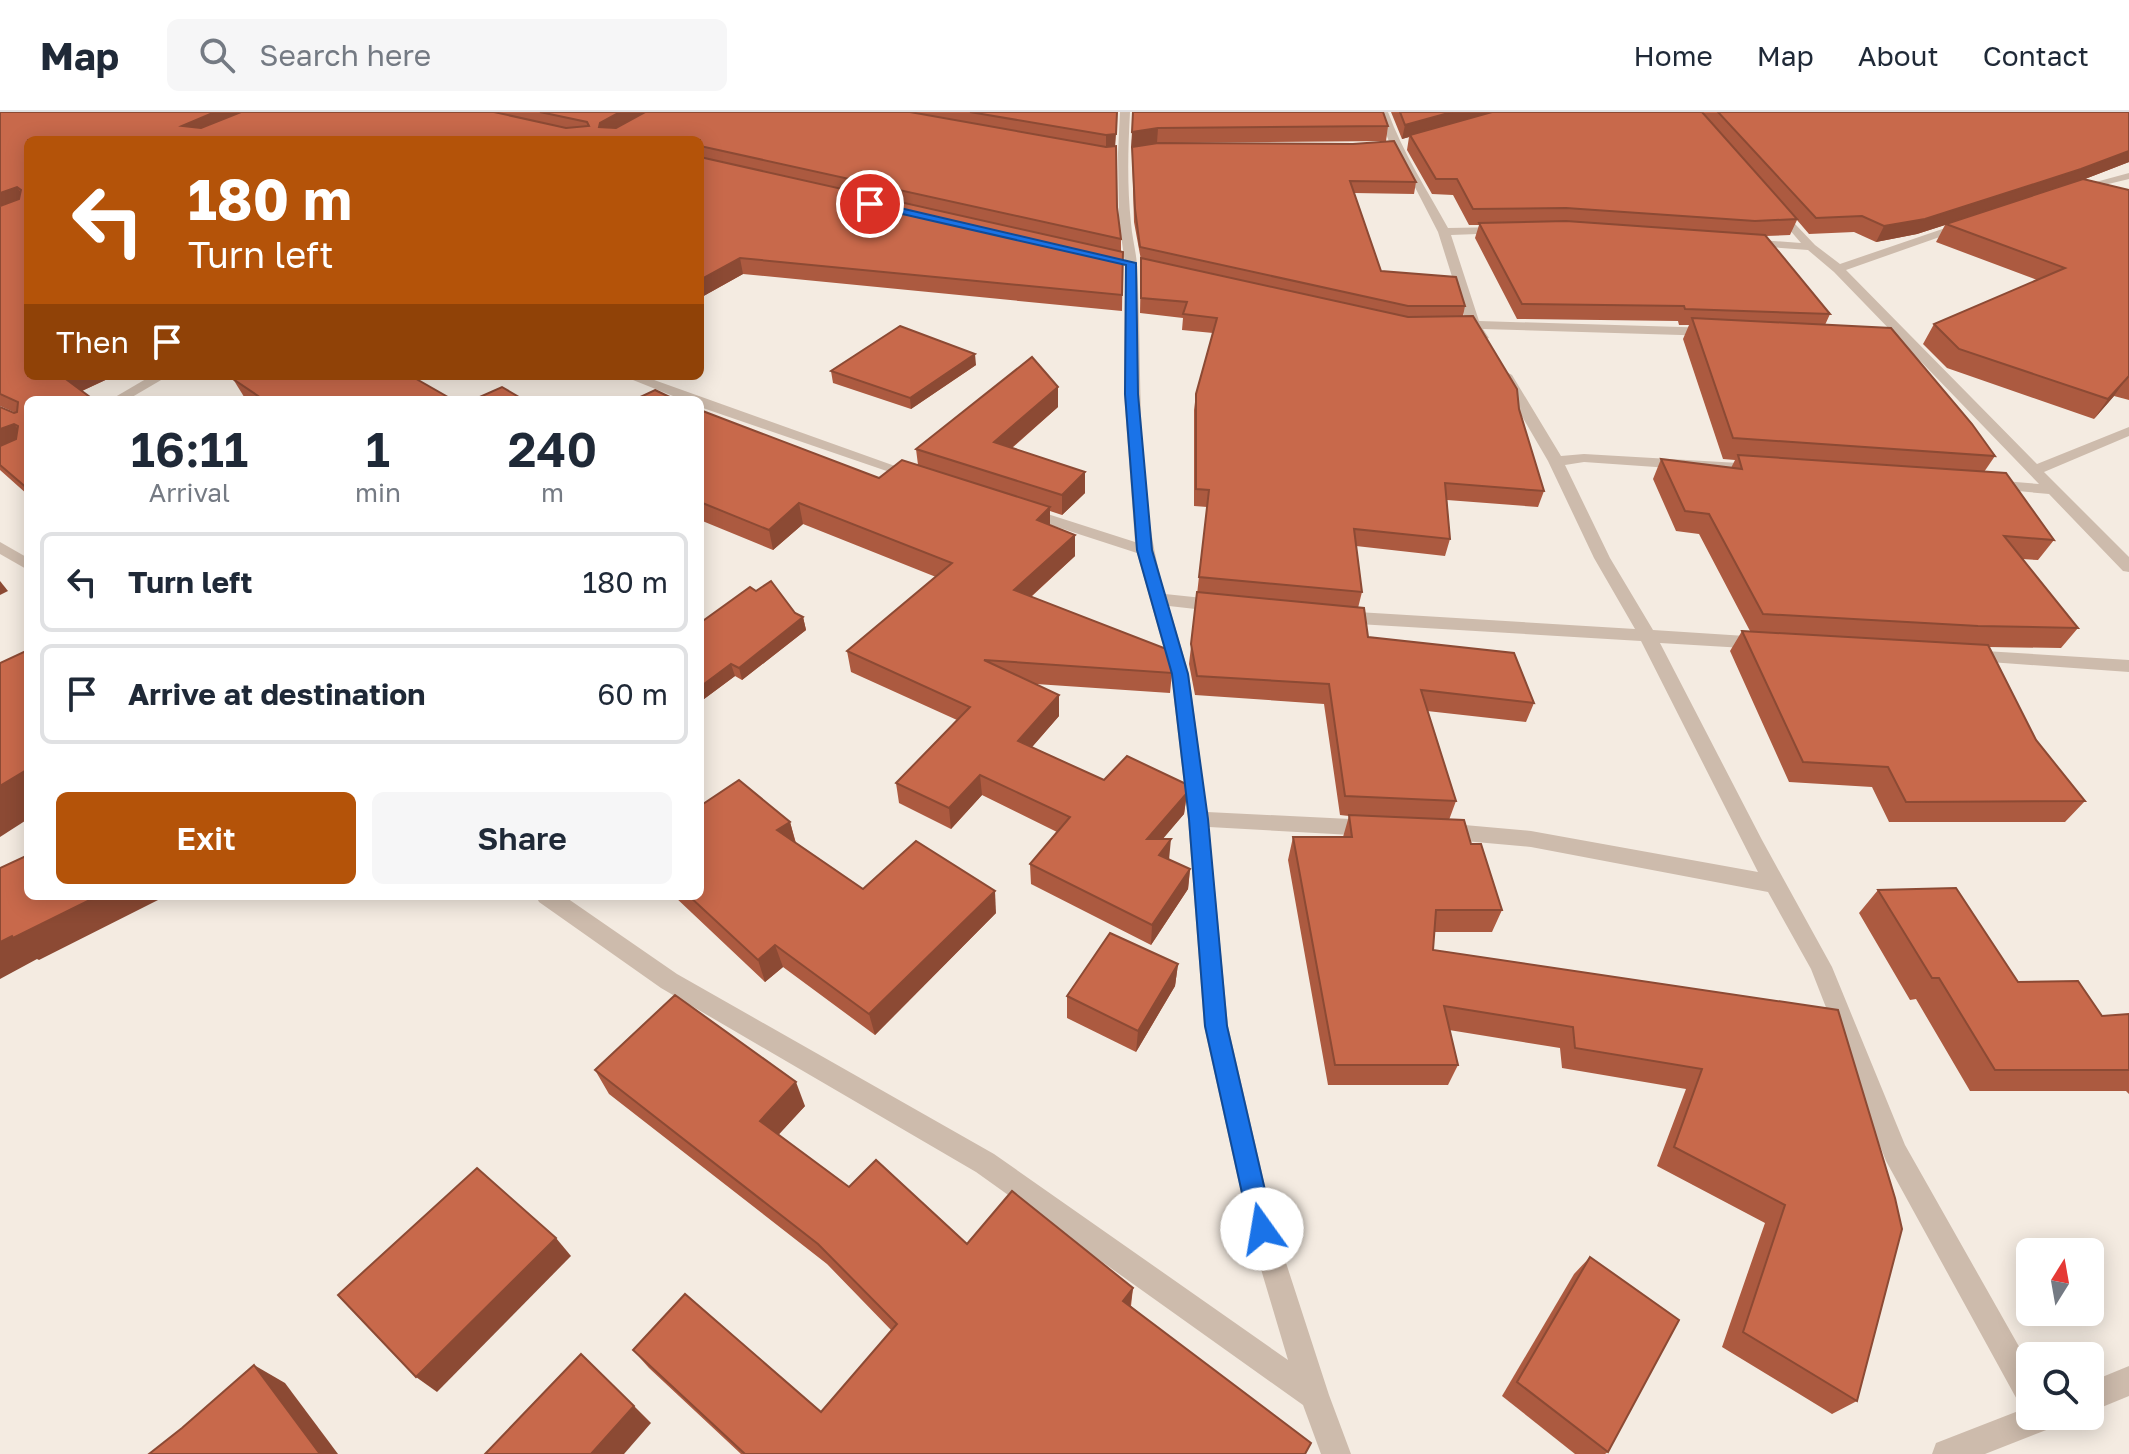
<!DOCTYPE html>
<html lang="en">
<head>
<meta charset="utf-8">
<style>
	:root { --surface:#fff; --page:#f6f6f7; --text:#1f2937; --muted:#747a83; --line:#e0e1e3; --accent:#b45309 }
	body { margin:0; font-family:"Golos Text",sans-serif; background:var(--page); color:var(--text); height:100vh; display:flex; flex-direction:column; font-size:30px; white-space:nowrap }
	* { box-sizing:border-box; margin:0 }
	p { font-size:26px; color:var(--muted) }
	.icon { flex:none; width:44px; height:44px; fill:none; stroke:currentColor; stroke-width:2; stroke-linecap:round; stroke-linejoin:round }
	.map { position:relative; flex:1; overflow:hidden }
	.details { position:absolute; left:24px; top:284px; width:680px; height:504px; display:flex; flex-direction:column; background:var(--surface); border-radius:12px; box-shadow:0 4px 20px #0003 }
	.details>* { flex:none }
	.guide { position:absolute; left:24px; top:24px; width:680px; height:244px; border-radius:12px; box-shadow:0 4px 20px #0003; background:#b45309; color:#fff; overflow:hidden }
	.needle { width:52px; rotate:11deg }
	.tools { position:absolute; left:2016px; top:1126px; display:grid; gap:16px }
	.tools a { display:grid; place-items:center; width:88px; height:88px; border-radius:12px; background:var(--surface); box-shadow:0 4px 20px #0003; font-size:40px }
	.pin { position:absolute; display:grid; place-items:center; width:68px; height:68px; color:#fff; margin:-34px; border:4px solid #fff; border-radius:50%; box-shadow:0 2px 8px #0007 }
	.me { position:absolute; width:88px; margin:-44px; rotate:347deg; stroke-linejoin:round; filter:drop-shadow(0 0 6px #0008) }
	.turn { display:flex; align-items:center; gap:28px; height:168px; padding:0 32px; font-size:36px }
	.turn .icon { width:104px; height:104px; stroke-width:2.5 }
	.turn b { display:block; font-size:56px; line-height:68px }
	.then { display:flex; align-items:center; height:76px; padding:0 32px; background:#0003; gap:16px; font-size:30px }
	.eta { display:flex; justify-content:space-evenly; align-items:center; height:136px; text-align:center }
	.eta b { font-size:48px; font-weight:600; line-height:56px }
	.primary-button { display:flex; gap:16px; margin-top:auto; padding:16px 32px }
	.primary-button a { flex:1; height:92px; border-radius:12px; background:var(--accent); color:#fff; font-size:32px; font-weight:600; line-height:92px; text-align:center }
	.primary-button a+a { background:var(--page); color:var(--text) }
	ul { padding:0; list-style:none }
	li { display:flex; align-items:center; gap:24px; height:100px; margin:0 16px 12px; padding:0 16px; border:4px solid var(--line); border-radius:12px }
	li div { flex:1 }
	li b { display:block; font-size:30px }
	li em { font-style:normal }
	header { display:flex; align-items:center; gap:48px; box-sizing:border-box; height:112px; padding:0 40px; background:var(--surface); border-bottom:2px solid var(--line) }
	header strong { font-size:38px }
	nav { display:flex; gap:44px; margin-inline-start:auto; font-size:28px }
	.search { width:560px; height:72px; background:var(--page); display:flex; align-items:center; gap:20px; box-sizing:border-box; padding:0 28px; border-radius:12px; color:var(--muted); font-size:30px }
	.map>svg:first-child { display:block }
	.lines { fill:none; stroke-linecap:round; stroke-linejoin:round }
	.minor { fill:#cdbbac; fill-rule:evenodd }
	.wall { fill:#ac5a40 }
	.shaded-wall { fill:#8c4a34 }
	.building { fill:#c8694b; stroke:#8c4a34; stroke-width:2 }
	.route { fill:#1a73e8; stroke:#114b97; stroke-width:2 }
</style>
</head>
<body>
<header>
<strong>Map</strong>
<div class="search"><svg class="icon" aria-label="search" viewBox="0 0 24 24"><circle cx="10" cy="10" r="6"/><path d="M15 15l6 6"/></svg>Search here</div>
<nav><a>Home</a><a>Map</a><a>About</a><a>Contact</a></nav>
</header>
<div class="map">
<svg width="2129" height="1342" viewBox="0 0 2129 1342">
	<rect width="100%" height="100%" fill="#f4ebe1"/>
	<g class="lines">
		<g class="minor">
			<path d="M1120 0H1130C1128 37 1127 74 1131 111 1132 125 1136 139 1137 153 1143 263 1134 375 1165 482L1222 488 1231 494 1222 500 1169 494 1189 562 1207 700 1370 708 1377 710 1380 716 1377 722 1370 724 1209 715 1228 914 1275 1117 1329 1283 1351 1342H1321L1303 1293 976 1060 661 876 539 790 536 784H564L677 862 994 1042 1288 1248 1249 1117 1204 914 1188 707 1171 562 1137 441 1020 403 1018 400 1026 395 1032 397 1135 430 1124 282 1125 151 1119 110 1118 41Z"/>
			<path d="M1378 0H1388C1403 41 1427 78 1448 116L1504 115 1510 118 1504 121 1451 123 1479 209 1714 216 1721 220 1714 224 1483 217 1489 226 1477 229 1470 217 1460 213 1466 209 1438 120 1402 50 1391 35Z"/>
			<polygon points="2129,61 2129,67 2075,80 2070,77"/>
			<polygon points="1776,92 1815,133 1840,152 1960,111 1968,111 1968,115 1846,158 2037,352 2129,315 2129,324 2044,360 2129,445 2129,460 2123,459 2049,382 1986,376 1983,373 1991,368 2039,372 1903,231 1868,229 1868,223 1895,223 1834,160 1808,138 1743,133 1743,129 1747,127 1801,131 1770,95"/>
			<polygon points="1505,259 1512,263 1561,344 1584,342 1756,352 1764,357 1756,362 1584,350 1565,353 1610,446 1653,518 1761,525 1770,531 1761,537 1660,531 1762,728 1832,855 1905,1033 2030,1254 2030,1304 2058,1304 2054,1315 1985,1342 1932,1342 1936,1331 2026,1296 2020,1293 1886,1049 1811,857 1768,780 1531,735 1442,727 1435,725 1432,719 1435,713 1442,711 1531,719 1758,760 1641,529 1341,511 1332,505 1341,499 1635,517 1594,446 1548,349 1498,263"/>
			<polygon points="151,264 168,264 127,288 110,288"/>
			<polygon points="623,264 643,264 923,364 915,369 910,367 700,295 700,288 683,288"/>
			<polygon points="0,430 28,446 28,458 0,442"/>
			<polygon points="1968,538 2129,548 2129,560 1962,548 1959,544 1962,540"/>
			<polygon points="2129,1254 2129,1284 2090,1300 2090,1270"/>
		</g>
	</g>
	<g class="wall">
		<polygon points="0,0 1117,0 1115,34 1117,95 1121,127 1121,140 1123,140 1122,199 743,162 700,186 700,28 28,28 28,264 114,264 82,279 28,288 28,383 0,358 0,295 14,301 16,301 0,294"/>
		<polygon points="1133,0 1388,14 1386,29 1157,31"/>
		<polygon points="1391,0 2129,0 2129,50 2085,67 2129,78 2129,288 2114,284 2094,307 1947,256 1923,232 1934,212 2037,168 1936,130 1945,113 1917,122 1876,130 1854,120 1809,122 1797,108 1790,123 1766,124 1830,202 1825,213 1995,344 1984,360 2054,428 2038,448 2022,447 2078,516 2061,536 1989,535 2036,628 2085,689 2065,710 1889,710 1872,675 1789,670 1730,539 1742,519 1750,519 1699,422 1676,419 1653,367 1661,347 1731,356 1735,348 1723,347 1683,227 1689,213 1679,213 1678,209 1517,207 1475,126 1479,113 1469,113 1453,83 1432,82 1407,38 1409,25 1402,27"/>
		<polygon points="1132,35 1416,70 1414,82 1354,81 1381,159 1465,194 1463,204 1519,297 1544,379 1538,395 1447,388 1450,427 1445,444 1356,434 1362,480 1358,496 1368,525 1534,591 1526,610 1427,599 1456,689 1449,708 1471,732 1502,798 1492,820 1434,820 1433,838 1838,898 1857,1289 1832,1302 1722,1235 1765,1111 1657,1054 1686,977 1562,956 1560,936 1449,918 1458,953 1448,973 1328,973 1288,748 1293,725 1343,725 1349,704 1340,703 1324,592 1195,583 1189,552 1207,395 1194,394 1194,298 1196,282 1213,221 1182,218 1183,206 1140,201 1141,148 1134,110"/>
		<polygon points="976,253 911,297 833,271 831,259"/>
		<polygon points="233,267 453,288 246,288"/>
		<polygon points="1058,295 1012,336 1085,360 1085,381 1062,403 1050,399 1050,413 1075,423 1075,444 1031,485 1172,561 1170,581 1036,572 1059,604 1032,635 1104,668 1187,681 1184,702 1162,727 1169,748 1190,757 1188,777 1151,833 1031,772 1030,752 1057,720 982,683 951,717 899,691 896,671 957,608 851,560 847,539 936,465 803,412 773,438 700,408 700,298 879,366 918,353 916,337"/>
		<polygon points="756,479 803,505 806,518 742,568 735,564 700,590"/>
		<polygon points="790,710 796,731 863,777 996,801 875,923 783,855 765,870 674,784 700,784"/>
		<polygon points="1878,778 2018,870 2102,904 2129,902 2129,982 2126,979 1970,979 1916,887 1910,888 1859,801"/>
		<polygon points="1178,852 1175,874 1136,940 1067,906 1067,884"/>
		<polygon points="595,958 805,994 778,1023 849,1075 967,1132 1133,1176 1131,1194 1305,1342 741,1342 649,1256 633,1238 821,1300 892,1219 827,1152 609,982"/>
		<polygon points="1590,1145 1608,1340 1605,1342 1575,1342 1502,1284 1574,1162"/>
	</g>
	<g class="shaded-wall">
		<polygon points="215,0 255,0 191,28 182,14"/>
		<polygon points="620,0 650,0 603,28 599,15 600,11"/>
		<polygon points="1117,0 1115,36 1106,38 1106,23"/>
		<polygon points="1452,0 1501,0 1410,23 1409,25 1402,27 1405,13"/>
		<polygon points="1158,16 1157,31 1131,35 1132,20"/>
		<polygon points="2129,39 2129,50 2072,72 1946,112 1945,113 1917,122 1876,130 1884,114"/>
		<polygon points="17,75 27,90 0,100 0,81"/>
		<polygon points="740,146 743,162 700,186 700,168"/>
		<polygon points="975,242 976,253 911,297 910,286"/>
		<polygon points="65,264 114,264 75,282 63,265"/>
		<polygon points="2128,264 2114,284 2094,307 2108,287"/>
		<polygon points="1058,275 1058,295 995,350 994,330"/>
		<polygon points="14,312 27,329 0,340 0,317"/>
		<polygon points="1085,360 1085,381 1062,403 1062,383"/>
		<polygon points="799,391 803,412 773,438 769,418"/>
		<polygon points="1050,395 1050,416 1037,408"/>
		<polygon points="1075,423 1075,444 1015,499 1014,478"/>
		<polygon points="0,469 8,479 0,483"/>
		<polygon points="803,505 806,518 742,568 739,556"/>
		<polygon points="731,552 735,564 700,590 700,575"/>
		<polygon points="1059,583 1059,604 1019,650 1018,629"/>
		<polygon points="28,657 28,707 0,725 0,674"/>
		<polygon points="980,663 982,683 951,717 949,696"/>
		<polygon points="1187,681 1184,702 1145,748 1147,727"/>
		<polygon points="790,710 796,733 777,718"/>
		<polygon points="1171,727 1169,748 1159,743"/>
		<polygon points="1190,757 1188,777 1151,833 1152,813"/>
		<polygon points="995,779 996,801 875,923 869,902"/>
		<polygon points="98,784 166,784 39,848 37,847 0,867 0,830"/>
		<polygon points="775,833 783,855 765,870 758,848"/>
		<polygon points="1178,852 1175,874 1136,940 1138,919"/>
		<polygon points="796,970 805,994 770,1032 760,1009"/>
		<polygon points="556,1126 571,1144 437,1280 416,1265"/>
		<polygon points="1133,1176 1130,1195 1123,1189"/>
		<polygon points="254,1253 285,1271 338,1342 320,1342"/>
		<polygon points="634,1294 651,1311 624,1342 591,1342"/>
	</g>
	<g class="building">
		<polygon points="0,0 215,0 182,14 201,16 241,0 494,0 566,16 589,14 587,10 540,0 620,0 600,11 599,15 616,16 645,0 910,0 1106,35 1116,34 1117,95 1121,127 700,34 700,28 28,28 28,264 65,264 63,265 94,288 28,288 28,377 0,353 0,334 16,327 18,314 14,312 0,317 0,295 14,301 17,300 18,290 0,282 0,94 19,87 21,78 17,75 0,81"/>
		<polygon points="970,0 1117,0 1116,22 1106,23"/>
		<polygon points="1133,0 1383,0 1388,14 1158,16 1132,20"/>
		<polygon points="1400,0 1452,0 1405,13"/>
		<polygon points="1492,0 1702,0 1797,107 1755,109 1566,96 1473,97 1457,67 1436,67 1410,23"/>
		<polygon points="1718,0 2129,0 2129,39 2081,57 1925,107 1884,114 1862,104 1816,106"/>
		<polygon points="1394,29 1416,70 1350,69 1381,159 1456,165 1465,194 1408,194 1140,135 1135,97 1132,35 1158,31 1353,32"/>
		<polygon points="700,45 1123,140 1122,183 740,146 700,168"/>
		<polygon points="2083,67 2129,78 2129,264 2108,287 1959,237 1934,212 2065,156 1946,112"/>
		<polygon points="1566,109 1765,123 1830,202 1685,197 1684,194 1522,192 1479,111"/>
		<polygon points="1141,146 1408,205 1473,204 1517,277 1519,297 1544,379 1445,371 1450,427 1354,417 1362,480 1199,465 1209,378 1196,377 1196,282 1217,206 1183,202 1187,190 1141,186"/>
		<polygon points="1692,206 1891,216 1972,312 1995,344 1733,326"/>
		<polygon points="900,214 975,242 910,286 831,259"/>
		<polygon points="1032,245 1058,275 994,330 1085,360 1062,383 916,337"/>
		<polygon points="241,264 411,264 453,288 264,288 233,267"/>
		<polygon points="502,275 524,288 473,288"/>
		<polygon points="655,278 676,288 634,288"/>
		<polygon points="700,298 879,366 902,348 1050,395 1037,408 1075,423 1014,478 1169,538 1172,561 984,548 1059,583 1018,629 1104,668 1127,644 1186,672 1187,681 1147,727 1171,727 1159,743 1190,757 1152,813 1030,752 1070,705 980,663 949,696 896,671 970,595 847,539 952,451 799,391 769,418 700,390"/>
		<polygon points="1738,343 2006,361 2054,428 2004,424 2078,516 1978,514 1763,502 1709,402 1685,399 1661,347 1742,357"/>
		<polygon points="771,469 795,501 803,505 739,556 731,552 700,575 700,511 750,475 756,479"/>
		<polygon points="1197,480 1364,496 1368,525 1514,541 1534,591 1421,578 1456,689 1345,684 1329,572 1197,564 1191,532"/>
		<polygon points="1742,519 1988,533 2036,628 2085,689 1906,690 1888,655 1803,650"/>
		<polygon points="28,538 28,657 0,674 0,551"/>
		<polygon points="739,668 790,710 777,718 863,777 916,729 995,779 869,902 775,833 758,848 689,784 700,784 700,694"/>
		<polygon points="1349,703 1464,708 1471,732 1481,732 1502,798 1436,798 1433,838 1838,898 1895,1086 1902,1117 1857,1289 1743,1220 1785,1093 1674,1035 1702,957 1575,936 1573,915 1444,894 1458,953 1335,953 1293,725 1352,725"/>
		<polygon points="28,743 28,784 98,784 13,826 12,824 0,830 0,756"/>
		<polygon points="1956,776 2018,870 2078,869 2102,904 2129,902 2129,958 1995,958 1939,866 1932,866 1878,778"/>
		<polygon points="1110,821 1178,852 1138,919 1067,884"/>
		<polygon points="675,883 796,970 760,1009 849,1075 876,1048 967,1132 1012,1079 1133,1176 1123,1189 1311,1331 1305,1342 745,1342 633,1238 685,1182 821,1300 897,1212 818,1132 595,958"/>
		<polygon points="477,1056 556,1126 416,1265 338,1183"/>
		<polygon points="1590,1145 1679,1208 1608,1340 1517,1270"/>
		<polygon points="581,1242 634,1294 591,1342 485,1342"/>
		<polygon points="254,1253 320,1342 149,1342 182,1316"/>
	</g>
	<polygon class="route" points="870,89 1136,151 1138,282 1152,438 1188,562 1208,707 1227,914 1274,1117 1271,1125 1262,1129 1253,1125 1250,1117 1205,914 1189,707 1172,562 1137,438 1125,282 1126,153 867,94 867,90"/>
</svg>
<div class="tools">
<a><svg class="needle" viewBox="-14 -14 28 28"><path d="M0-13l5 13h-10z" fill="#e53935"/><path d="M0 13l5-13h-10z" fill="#747a83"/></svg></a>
<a><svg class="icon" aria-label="search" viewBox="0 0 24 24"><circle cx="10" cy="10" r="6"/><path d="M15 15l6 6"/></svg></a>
</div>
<div class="pin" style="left:870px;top:92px;background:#d93025"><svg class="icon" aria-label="arrive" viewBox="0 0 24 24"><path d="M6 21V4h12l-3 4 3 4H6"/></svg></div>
<svg class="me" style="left:1262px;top:1117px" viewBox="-20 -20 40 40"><circle r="19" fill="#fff"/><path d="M0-13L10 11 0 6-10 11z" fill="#1a73e8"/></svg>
<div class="guide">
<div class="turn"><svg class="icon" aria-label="left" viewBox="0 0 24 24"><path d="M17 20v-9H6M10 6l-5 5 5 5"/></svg><div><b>180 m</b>Turn left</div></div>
<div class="then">Then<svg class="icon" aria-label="arrive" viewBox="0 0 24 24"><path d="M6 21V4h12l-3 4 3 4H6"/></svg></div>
</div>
<section class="details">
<div class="eta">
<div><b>16:11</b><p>Arrival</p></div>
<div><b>1</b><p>min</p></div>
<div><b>240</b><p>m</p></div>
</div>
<ul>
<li><svg class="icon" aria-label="left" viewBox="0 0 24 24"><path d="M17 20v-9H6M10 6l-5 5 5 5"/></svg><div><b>Turn left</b></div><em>180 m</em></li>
<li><svg class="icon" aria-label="arrive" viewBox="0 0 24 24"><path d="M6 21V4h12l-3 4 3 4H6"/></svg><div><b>Arrive at destination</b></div><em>60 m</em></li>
</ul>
<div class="primary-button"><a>Exit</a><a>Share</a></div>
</section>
</div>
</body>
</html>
